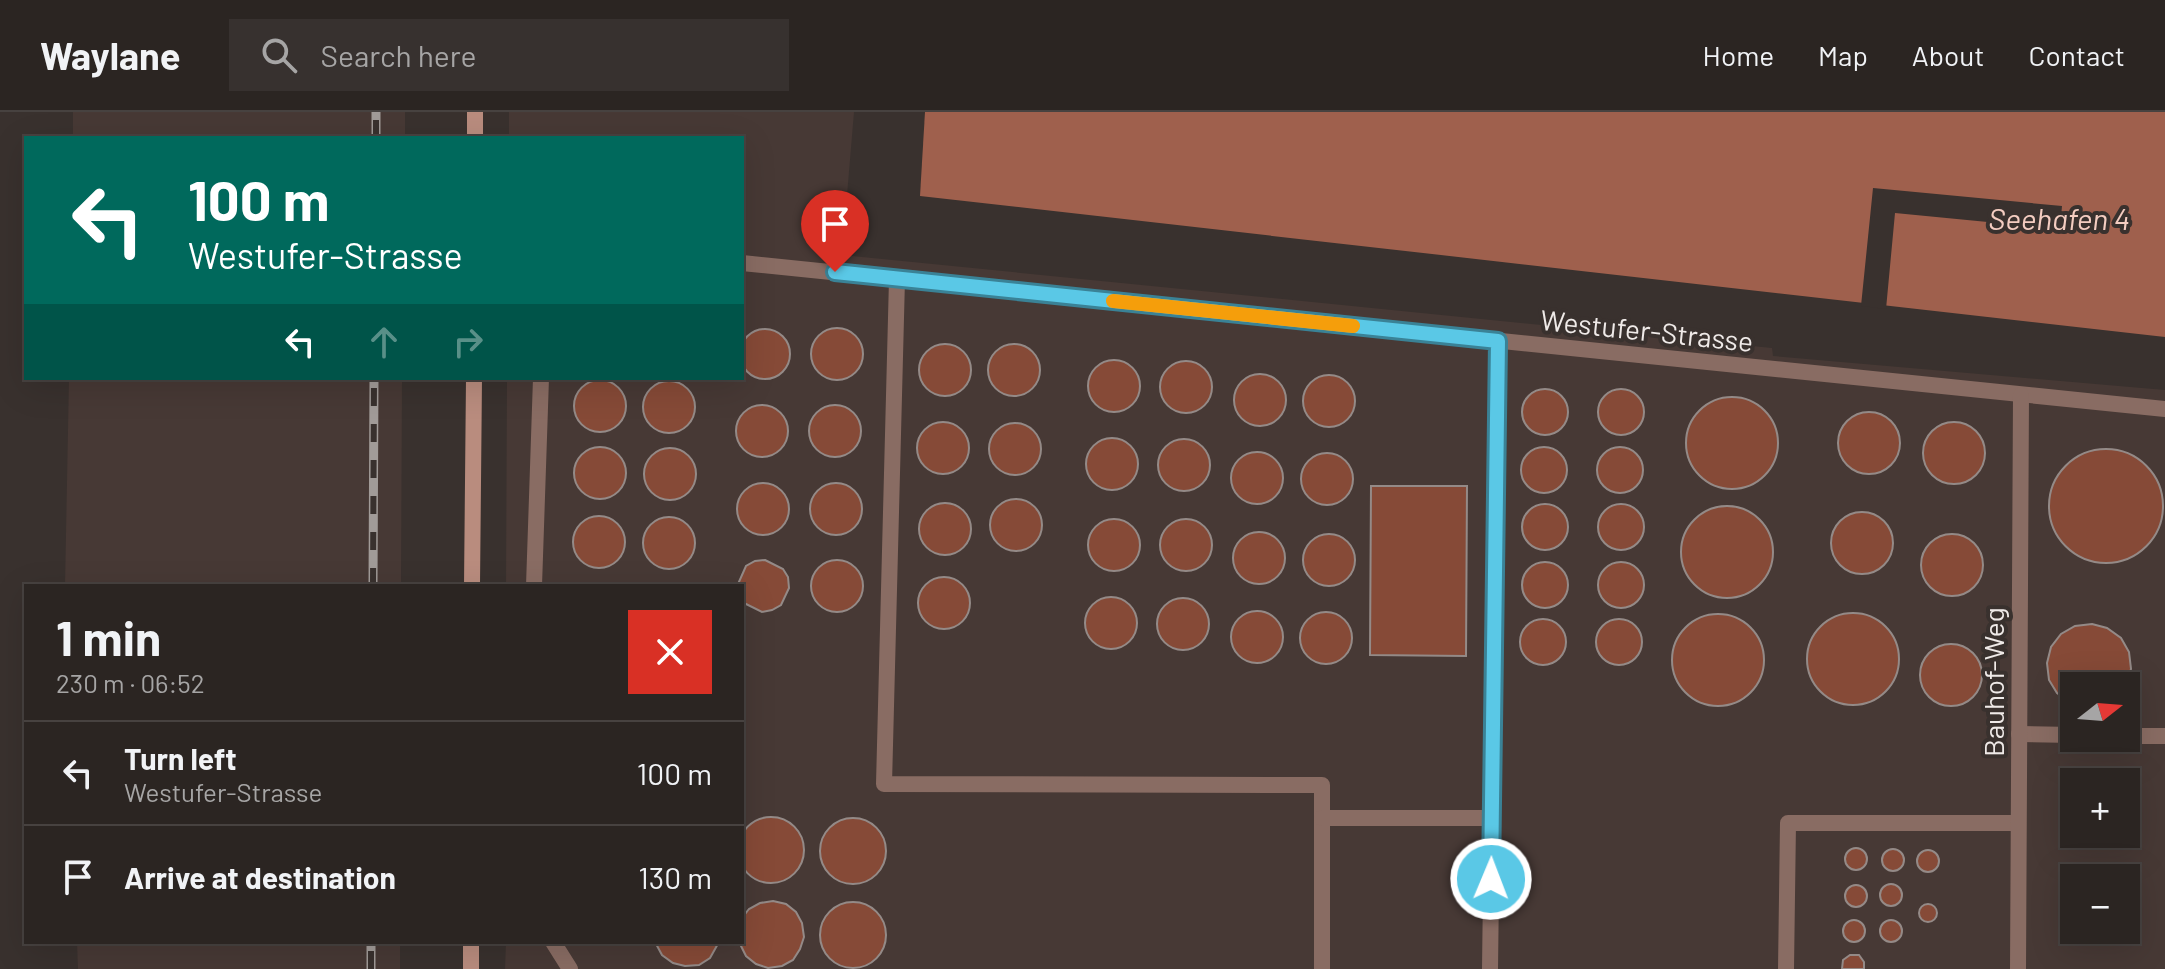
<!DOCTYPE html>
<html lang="en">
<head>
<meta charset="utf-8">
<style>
	:root { --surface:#2b2522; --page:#37312f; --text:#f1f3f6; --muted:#a6a5a5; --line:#474240 }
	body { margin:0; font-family:Barlow,sans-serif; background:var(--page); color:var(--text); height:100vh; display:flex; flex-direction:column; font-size:30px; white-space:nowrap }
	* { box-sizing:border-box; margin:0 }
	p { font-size:26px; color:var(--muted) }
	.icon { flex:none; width:44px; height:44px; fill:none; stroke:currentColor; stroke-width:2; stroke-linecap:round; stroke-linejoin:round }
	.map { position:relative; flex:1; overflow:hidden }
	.side { position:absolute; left:24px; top:472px; width:720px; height:360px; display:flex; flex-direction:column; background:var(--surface); border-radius:0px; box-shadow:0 8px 32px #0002,0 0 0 2px var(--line) }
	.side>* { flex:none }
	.top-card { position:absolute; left:24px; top:24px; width:720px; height:244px; border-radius:0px; box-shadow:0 8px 32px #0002,0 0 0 2px var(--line); background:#00695c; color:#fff; overflow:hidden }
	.needle { width:52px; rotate:73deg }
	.fabs { position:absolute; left:2060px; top:560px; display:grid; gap:16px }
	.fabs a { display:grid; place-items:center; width:80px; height:80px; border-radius:0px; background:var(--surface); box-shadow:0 8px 32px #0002,0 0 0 2px var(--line); font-size:40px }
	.pin { position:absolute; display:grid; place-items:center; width:68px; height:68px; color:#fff; margin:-82px -34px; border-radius:50% 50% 50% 0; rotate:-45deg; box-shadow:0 0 8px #0007 }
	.pin .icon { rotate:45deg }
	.me { position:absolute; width:88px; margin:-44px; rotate:1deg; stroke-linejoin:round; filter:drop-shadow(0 0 6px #0008) }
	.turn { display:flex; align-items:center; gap:28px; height:168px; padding:0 32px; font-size:36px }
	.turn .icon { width:104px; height:104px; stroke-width:2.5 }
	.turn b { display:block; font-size:56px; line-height:68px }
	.lanes { display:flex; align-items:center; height:76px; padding:0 32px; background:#0003; justify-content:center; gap:40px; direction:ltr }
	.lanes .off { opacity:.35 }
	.round { display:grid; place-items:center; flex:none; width:84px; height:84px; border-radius:0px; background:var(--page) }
	.overview { display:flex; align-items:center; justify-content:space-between; height:136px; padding:0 32px }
	h1 { font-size:48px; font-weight:700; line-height:60px }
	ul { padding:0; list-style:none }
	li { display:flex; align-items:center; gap:24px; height:104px; padding:0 32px; border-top:2px solid var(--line) }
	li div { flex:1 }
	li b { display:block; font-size:30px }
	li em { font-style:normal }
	header { display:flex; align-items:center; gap:48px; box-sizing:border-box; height:112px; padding:0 40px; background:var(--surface); border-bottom:2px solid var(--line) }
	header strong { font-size:38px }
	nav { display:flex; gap:44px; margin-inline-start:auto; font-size:28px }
	.search { width:560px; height:72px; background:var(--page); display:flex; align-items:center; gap:20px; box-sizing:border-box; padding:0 28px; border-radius:0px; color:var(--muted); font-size:30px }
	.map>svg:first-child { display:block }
	.built { fill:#473935; fill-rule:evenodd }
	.water { fill:#9f604d }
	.pier { fill:#39312e }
	.building { fill:#864a37; stroke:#948a87; stroke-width:2 }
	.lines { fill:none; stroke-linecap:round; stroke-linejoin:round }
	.lane { stroke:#896c63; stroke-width:16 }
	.secondary { stroke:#b98c7e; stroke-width:16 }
	.rail-casing { stroke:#a19b98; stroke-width:9 }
	.rail { stroke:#39312e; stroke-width:6; stroke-dasharray:18; stroke-linecap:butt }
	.route-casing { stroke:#3a8296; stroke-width:20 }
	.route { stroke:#5ac8e6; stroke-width:14 }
	.slow { stroke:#f59e0b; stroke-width:14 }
	.labels { text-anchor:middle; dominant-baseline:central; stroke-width:8; stroke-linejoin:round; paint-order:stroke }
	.street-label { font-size:28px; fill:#efeae8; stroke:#39312e }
	.water-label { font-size:30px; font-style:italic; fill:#f4cdc1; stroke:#39312e }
</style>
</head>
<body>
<header>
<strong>Waylane</strong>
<div class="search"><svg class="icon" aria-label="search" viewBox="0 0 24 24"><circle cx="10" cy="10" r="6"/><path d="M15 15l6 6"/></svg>Search here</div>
<nav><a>Home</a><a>Map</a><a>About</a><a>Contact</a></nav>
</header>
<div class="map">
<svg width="2165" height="857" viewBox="0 0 2165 857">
	<rect width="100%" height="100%" fill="#39312e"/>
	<g class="built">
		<rect x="73" y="0" width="332" height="26"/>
		<path d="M509 0H854L842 143 1772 236 1773 244 2165 278V857H505L506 830H742V474H506L507 266H742V26H509ZM2074 574H2126V626H2074ZM2074 670H2126V722H2074ZM2074 766H2126V818H2074Z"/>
		<polygon points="69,266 402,266 401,474 65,474"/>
		<polygon points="77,830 400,830 400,857 78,857"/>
	</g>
	<polygon class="water" points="925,0 2165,0 2165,225 920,84"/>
	<polygon class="pier" points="1873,76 2062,94 2060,117 1895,101 1886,197 1861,194"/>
	<g class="building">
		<circle cx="837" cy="242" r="26"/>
		<circle cx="765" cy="242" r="25"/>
		<circle cx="1014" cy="258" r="26"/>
		<circle cx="945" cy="258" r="26"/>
		<circle cx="1114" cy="274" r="26"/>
		<circle cx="1186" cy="275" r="26"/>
		<circle cx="1260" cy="288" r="26"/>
		<circle cx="1329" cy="289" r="26"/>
		<circle cx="600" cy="294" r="26"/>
		<circle cx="669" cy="295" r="26"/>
		<circle cx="1621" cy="300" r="23"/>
		<circle cx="1545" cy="300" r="23"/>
		<circle cx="1732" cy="331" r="46"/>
		<circle cx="835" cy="319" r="26"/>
		<circle cx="762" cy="319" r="26"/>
		<circle cx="1869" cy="331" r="31"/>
		<circle cx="943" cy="336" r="26"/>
		<circle cx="1954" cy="341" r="31"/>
		<circle cx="1015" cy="337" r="26"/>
		<circle cx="1112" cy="352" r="26"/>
		<circle cx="1184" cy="353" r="26"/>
		<circle cx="1544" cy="358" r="23"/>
		<circle cx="1620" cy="358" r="23"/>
		<circle cx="600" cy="361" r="26"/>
		<circle cx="670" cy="362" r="26"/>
		<circle cx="2106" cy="394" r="57"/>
		<circle cx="1257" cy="366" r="26"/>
		<circle cx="1327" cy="367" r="26"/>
		<circle cx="836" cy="397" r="26"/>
		<circle cx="763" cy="397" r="26"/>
		<polygon points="1371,374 1467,374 1466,544 1370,543"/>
		<circle cx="1016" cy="413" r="26"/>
		<circle cx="945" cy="417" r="26"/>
		<circle cx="1545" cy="415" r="23"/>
		<circle cx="1621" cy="415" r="23"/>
		<circle cx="1727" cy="440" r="46"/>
		<circle cx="1862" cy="431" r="31"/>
		<circle cx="599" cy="430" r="26"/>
		<circle cx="669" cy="431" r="26"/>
		<circle cx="1186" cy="433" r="26"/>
		<circle cx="1114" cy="433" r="26"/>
		<circle cx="1259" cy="446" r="26"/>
		<circle cx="1329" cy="448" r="26"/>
		<circle cx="1952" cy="453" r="31"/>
		<polygon points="765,448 783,457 788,465 789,476 781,493 772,498 762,500 744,491 742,474 738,472 746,454 755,449"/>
		<circle cx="837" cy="474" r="26"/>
		<circle cx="1621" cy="473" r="23"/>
		<circle cx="1545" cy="473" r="23"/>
		<circle cx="944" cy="491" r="26"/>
		<circle cx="1111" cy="511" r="26"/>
		<circle cx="1183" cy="512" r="26"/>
		<circle cx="1257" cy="525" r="26"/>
		<circle cx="1326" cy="526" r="26"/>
		<circle cx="1853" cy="547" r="46"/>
		<circle cx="1718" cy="548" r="46"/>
		<circle cx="1543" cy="530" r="23"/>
		<circle cx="1619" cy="530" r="23"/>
		<polygon points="2092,512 2107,516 2121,526 2129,540 2131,557 2125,574 2074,574 2074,593 2057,581 2049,568 2047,551 2051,535 2061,522 2075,514"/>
		<circle cx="1951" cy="563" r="31"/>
		<circle cx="771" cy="738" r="33"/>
		<circle cx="853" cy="739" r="33"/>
		<circle cx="1856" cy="747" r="11"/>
		<circle cx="1893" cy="748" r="11"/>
		<circle cx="1928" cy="749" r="11"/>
		<circle cx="1891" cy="783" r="11"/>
		<circle cx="1856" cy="784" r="11"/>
		<polygon points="773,789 786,792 796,800 802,811 804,825 800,837 793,848 782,854 768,856 756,852 746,844 739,830 742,830 742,806 749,797 760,791"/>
		<circle cx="853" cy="823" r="33"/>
		<circle cx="1928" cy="801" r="9"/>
		<circle cx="1854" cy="819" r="11"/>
		<circle cx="1891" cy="819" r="11"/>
		<polygon points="655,830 719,830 710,846 699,853 685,854 673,851 662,843"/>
		<polygon points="1850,843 1859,843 1864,850 1864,857 1842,857 1843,848"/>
	</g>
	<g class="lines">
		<g class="lane">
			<polyline points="742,151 2165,297"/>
			<polyline points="897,167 884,672 1322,673 1322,857"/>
			<polyline points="534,474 541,266"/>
			<polyline points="2019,622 2074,623"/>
			<polyline points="2126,624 2165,624"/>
			<polyline points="1322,706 1492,706"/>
			<polyline points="553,830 570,857"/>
			<polyline points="1490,857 1498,229"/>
			<polyline points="1786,857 1788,711 2018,711"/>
			<polyline points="2018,857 2021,283"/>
		</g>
		<g class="secondary">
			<polyline points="475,26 475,0"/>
			<polyline points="472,474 474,266"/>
			<polyline points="471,830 471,857"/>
		</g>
		<g class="rail-casing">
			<g id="rail">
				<polyline points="376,26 376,0"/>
				<polyline points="373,474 374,266"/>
				<polyline points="371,857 371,830"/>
			</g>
		</g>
		<use href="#rail" class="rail"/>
	</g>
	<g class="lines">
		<g class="route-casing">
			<polyline id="route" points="835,160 1498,229 1491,767"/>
		</g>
		<use href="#route" class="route"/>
		<polyline class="slow" points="1113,189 1353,214"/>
	</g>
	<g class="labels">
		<g class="street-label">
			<text transform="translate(1647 218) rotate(6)">Westufer-Strasse</text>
			<text transform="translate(1993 570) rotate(-90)">Bauhof-Weg</text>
		</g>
		<g class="water-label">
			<text x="2059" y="106">Seehafen 4</text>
		</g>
	</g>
</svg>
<div class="fabs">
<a><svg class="needle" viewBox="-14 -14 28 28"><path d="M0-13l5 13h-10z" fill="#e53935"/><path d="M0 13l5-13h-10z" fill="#a6a5a5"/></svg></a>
<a>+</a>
<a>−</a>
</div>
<div class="pin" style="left:835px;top:160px;background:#d93025"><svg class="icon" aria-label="arrive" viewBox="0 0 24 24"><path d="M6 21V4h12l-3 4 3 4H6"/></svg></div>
<svg class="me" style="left:1491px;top:767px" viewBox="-20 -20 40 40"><circle r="17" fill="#5ac8e6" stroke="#fff" stroke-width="3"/><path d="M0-11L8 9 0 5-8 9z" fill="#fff"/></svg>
<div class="top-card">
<div class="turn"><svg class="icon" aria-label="left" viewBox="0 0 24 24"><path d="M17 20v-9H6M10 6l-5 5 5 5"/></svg><div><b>100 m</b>Westufer-Strasse</div></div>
<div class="lanes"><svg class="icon" aria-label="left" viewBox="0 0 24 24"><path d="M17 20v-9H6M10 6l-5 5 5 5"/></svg><svg class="icon off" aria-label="ahead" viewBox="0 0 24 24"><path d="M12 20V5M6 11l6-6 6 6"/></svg><svg class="icon off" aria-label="right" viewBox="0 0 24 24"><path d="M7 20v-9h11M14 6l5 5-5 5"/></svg></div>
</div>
<section class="side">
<div class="overview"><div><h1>1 min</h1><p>230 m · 06:52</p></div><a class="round" style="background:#d93025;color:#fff"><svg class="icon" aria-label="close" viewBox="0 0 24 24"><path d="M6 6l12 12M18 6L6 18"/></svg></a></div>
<ul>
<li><svg class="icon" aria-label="left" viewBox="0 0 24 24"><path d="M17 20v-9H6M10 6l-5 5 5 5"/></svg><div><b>Turn left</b><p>Westufer-Strasse</p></div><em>100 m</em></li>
<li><svg class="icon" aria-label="arrive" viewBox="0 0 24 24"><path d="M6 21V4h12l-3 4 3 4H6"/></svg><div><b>Arrive at destination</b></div><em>130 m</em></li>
</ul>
</section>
</div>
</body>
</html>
